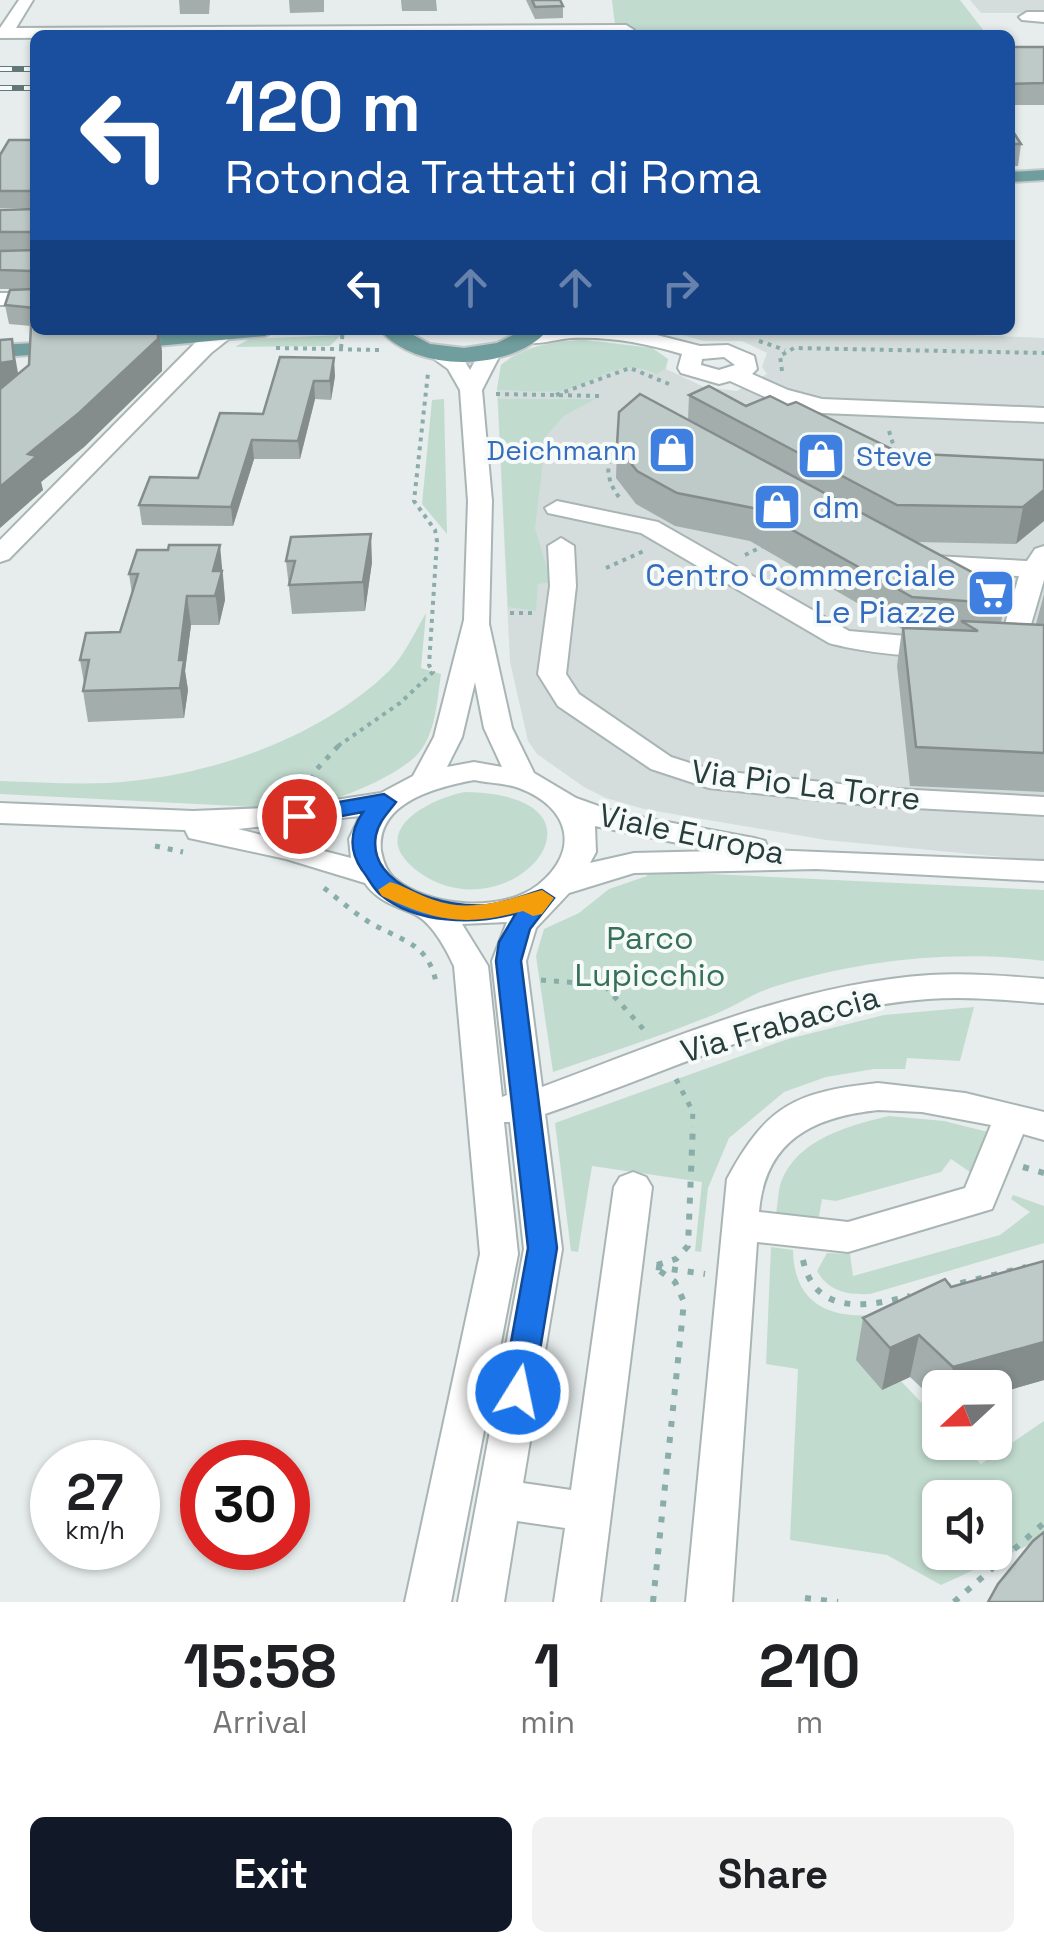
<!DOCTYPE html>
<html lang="en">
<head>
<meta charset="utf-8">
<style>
	:root { --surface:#fff; --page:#f2f2f2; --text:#202124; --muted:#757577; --accent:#111827 }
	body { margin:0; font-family:"Space Grotesk",sans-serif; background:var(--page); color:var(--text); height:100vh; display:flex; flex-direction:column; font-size:38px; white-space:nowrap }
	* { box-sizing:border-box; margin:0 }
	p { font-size:32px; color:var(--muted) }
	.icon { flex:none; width:55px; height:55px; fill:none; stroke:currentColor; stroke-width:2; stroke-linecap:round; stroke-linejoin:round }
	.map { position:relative; height:1602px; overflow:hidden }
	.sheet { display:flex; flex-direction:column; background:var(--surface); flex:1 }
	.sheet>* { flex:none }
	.banner { position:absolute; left:30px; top:30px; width:985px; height:305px; border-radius:15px; box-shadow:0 2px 8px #0004; background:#1a4fa0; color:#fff; overflow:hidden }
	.needle { width:65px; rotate:248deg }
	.controls { position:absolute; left:922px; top:1370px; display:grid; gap:20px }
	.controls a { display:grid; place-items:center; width:90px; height:90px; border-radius:15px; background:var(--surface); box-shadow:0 2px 8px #0004; font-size:50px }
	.speed { position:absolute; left:30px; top:1440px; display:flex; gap:20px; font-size:50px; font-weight:700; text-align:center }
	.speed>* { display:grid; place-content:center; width:130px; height:130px; border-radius:50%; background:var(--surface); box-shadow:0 2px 8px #0004; line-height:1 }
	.speed small { font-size:25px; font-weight:400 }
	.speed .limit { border:15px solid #d22; background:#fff; color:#111 }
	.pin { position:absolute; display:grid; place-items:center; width:85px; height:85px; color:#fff; margin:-42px; border:5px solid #fff; border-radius:50%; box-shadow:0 2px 10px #0007 }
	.me { position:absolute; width:110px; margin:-55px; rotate:10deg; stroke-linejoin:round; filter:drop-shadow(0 0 8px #0008) }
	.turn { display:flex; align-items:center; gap:35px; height:210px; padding:0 30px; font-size:45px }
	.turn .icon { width:130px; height:130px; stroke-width:2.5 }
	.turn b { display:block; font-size:70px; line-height:85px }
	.lanes { display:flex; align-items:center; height:95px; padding:0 30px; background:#0003; justify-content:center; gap:50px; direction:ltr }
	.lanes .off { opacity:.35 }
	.eta { display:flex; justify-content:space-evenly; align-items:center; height:170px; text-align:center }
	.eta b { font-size:60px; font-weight:700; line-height:70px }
	.button { display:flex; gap:20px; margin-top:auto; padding:20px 30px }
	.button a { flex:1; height:115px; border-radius:15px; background:var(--accent); color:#fff; font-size:40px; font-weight:700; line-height:115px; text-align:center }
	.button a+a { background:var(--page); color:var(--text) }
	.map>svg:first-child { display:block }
	.built { fill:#d4dddb }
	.green { fill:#c2dbcf; fill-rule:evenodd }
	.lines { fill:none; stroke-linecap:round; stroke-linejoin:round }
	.minor-casing { stroke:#a9b5b4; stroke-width:4 }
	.major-casing { stroke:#c3c9c8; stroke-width:4 }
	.path-far2 { stroke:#8aadaa; stroke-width:4; stroke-dasharray:4 5; stroke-linecap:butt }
	.path-far1 { stroke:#8aadaa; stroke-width:5; stroke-dasharray:5 8; stroke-linecap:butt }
	.path { stroke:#8aadaa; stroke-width:6; stroke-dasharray:6 10; stroke-linecap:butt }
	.minor { fill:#fff; fill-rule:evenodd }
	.major { fill:#709d9d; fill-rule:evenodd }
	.rail-casing { stroke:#627878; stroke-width:6 }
	.rail { stroke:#f6faf9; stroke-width:4; stroke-dasharray:12; stroke-linecap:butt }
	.wall { fill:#a3aeac }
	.shaded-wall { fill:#858d8c }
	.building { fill:#becac8; stroke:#858d8c; stroke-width:2.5 }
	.route { fill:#1a73e8; stroke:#114b97; stroke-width:2.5 }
	.slow { fill:#f59e0b }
	.labels { text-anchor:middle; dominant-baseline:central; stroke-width:8; stroke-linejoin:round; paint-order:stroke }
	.far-shop-label { font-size:28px; fill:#366cbe; stroke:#f6faf9; text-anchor:end }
	.shop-label { font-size:32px; fill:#366cbe; stroke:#f6faf9; text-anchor:start }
	.street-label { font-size:32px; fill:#273d3c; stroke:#f6faf9 }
	.park-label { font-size:32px; fill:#366f5a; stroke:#f6faf9 }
</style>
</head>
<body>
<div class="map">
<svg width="1044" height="1602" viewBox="0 0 1044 1602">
	<rect width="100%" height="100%" fill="#e6edec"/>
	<g class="built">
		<polygon points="970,0 1044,0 1044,13 981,13"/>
		<polygon points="667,330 970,330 971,335 1044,338 1044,861 826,840 644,809 606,798 584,787 537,754 528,741 510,662 497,390 501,365 519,351 552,342 584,340 652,348 668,359 666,369 704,387 737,391 767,374 762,367 767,353 742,341 703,341"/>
	</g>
	<g class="green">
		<polygon points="612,0 960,0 987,35 542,35 616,34"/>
		<polygon points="341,335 330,346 235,347 249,339"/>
		<path d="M584 340 652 348 668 359 665 369 656 374C618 355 596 385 560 391 540 393 517 390 497 390L501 365C527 346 552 342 584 340Z"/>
		<polygon points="444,399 447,534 422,504 432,400"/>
		<polygon points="498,399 595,399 564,416 546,436 535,528 551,582 538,584 536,611 508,607"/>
		<path d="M426 613 421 668 441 674C437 700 436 736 416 756 391 780 327 805 294 809L0 794V781C43 782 88 786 131 781 221 772 323 735 389 671 404 656 415 632 426 613Z"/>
		<path d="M465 792C632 795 508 941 416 870 366 831 429 799 465 792Z"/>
		<path d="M647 871 1044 890V961C956 949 858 960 773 987 754 993 737 1005 718 1013 664 1035 608 1053 553 1072L536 956 544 929 579 913 609 889 647 876Z"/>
		<polygon points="974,1007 960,1061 907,1058 905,1069 874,1069 826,1077 784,1092 729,1138 708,1188 701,1252 695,1251 702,1182 592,1166 578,1252 571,1251 555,1123 788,1039 884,1015"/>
		<path d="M889 1116 944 1121 988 1132 973 1174 951 1159 941 1172 836 1201 822 1199 818 1222 776 1214C778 1204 778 1191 781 1182 797 1139 850 1125 889 1116Z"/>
		<path d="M1013 1195 1044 1206V1243L870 1294C848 1295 829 1292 817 1271L827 1253 850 1254 853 1276 1000 1235 1030 1212 1011 1199Z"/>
		<path d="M771 1247 793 1250C794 1312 841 1322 894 1312L875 1354 940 1422V1442L960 1443 981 1464 1044 1421V1538L941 1585 887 1555 790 1540 798 1369 766 1364ZM940 1498H995V1552H940Z"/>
	</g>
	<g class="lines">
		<g class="minor-casing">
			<g id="minor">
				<polygon points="19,0 33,0 16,28 626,25 634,30 626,35 0,38 0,28"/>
				<polygon points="1027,12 1044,12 1044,22 1022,20 1019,17"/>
				<rect x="0" y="293" width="35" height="12"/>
				<polygon points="216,330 232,330 235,334 211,353 9,559 0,562 0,540 195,343"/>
				<path d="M536 330H637L700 346 728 345 754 356 757 369 752 374 788 390 822 399 1044 408V422L822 413 772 400 730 381 719 384 681 373 678 368 682 354C646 343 608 336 571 338 554 339 530 349 517 338ZM724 357 735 365 719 370 701 365 702 359Z"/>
				<path d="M434 345 464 360 470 370 483 346H499L502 351 482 390 492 501 489 624 512 728 534 773 576 798 618 813 754 838 765 841 768 850 1044 861V881L816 869 634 873 569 893 536 928 526 961 542 1087C666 1041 795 984 930 975 968 973 1006 976 1044 979V1003C1006 1000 967 996 928 999 793 1009 672 1071 545 1114L562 1249 523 1483 571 1490 614 1187 620 1177 633 1172 646 1177 652 1187 600 1602H554L565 1528 517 1521 504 1602H458L524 1249 510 1122H504L518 1254 451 1602H405L480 1254 454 966C446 949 432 922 414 914 396 906 377 901 365 883L286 859 189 838 185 830 0 823V803L193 811 289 807 381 793 413 776 434 737 464 620 468 501 460 390 448 369 423 351ZM475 682 484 728 502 767 474 762 447 767 462 737ZM474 780C488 783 505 783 519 788 570 807 581 851 538 885 502 913 429 908 394 878 386 871 383 861 381 851 376 802 437 787 474 780ZM360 816 349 839 351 858 238 829ZM595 826 716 851 634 853 590 863 596 852ZM507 922 492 961 507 1095 502 1097 488 966 462 924Z"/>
				<path d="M557 501 658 522 849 631 941 639 955 647C939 665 853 650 829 643L641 533 548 513 545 508Z"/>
				<polygon points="561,538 574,546 576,586 566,674 579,694 671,757 712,770 877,788 1044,797 1044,815 877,806 709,788 651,769 558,706 538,674 550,586 548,546"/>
				<polygon points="1044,546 1044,580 1027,638 1014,646 1001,638 1019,576 917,571 904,563 917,555 1027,561 1035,549"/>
				<path d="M878 1083 965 1093 1044 1112V1140L1023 1134 992 1209 848 1252 757 1242 732 1602H686L727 1179C767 1105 795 1092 878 1083ZM878 1110 922 1112 991 1125 965 1188 848 1222 759 1212C765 1140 813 1117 878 1110Z"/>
			</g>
		</g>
		<g class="major-casing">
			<g id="major">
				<polygon points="1044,170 1044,180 1010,182 1010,172"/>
				<polygon points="196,330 276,330 265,336 124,349 113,343 124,337"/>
				<path d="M380 330H404L430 344 464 348 497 343 523 330H548C511 372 416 373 380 330Z"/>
				<polygon points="68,341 79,347 76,352 0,357 0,345"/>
			</g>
		</g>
		<g class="path-far2">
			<polyline points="759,341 785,350"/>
			<polyline points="276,348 380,350"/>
			<polyline points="341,348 343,330"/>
			<polyline points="782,371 780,356 794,348 1044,353"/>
			<polyline points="496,394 601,396"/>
			<polyline points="556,395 630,368 669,384"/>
			<polyline points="889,431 897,457"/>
			<path d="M619 497C603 476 606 457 621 436"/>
			<polyline points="745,555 767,544"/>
			<polyline points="606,568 644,551"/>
			<polyline points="510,613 532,613"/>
			<polyline points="338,746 400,703 433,672 429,665 437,541 435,530 414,501 428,373"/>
		</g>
		<g class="path-far1">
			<polyline points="306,792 316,770 341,743"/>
			<polyline points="155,846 183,852"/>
			<path d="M324 888C341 901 357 916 376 926 406 942 428 945 436 982H441"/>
			<polyline points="541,980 604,985 646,1032"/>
			<polyline points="676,1079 693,1112 692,1127"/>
		</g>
		<g class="path">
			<polyline points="1023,1167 1044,1173"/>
			<path d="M803 1260C815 1316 866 1307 910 1296"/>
			<polyline points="657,1265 676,1259 688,1246 693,1124"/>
			<polyline points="656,1267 705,1274"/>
			<polyline points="945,1287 1026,1267"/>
			<polyline points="805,1598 838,1602"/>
			<polyline points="653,1602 684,1302 675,1282 656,1268"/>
			<polyline points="954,1602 1044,1523"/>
		</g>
		<use href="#minor" class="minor"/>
		<use href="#major" class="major"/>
		<g class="rail-casing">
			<g id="rail">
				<polyline points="0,69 35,69"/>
				<polyline points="0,88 35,88"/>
			</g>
		</g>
		<use href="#rail" class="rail"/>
	</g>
	<g class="wall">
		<polygon points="179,0 210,0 209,14 180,14"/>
		<polygon points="289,0 324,0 324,12 290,13"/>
		<polygon points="401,0 436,0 437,11 402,11"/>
		<polygon points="526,0 560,0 563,6 563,18 535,19"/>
		<rect x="1010" y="47" width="34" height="58"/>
		<polygon points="1010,127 1021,144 1018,166 1010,166"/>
		<polygon points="35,140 35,330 159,330 162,352 162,371 84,447 41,482 43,490 0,528 0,340 18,374 29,365 31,326 9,324 5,305 26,289 0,289 0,251 34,250 0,250 0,210 35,208 0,208 0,155"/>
		<polygon points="280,357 335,376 331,400 315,399 300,459 254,459 233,526 142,525 139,505 198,478 263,414"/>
		<polygon points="689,395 746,406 788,405 900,453 1044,460 1016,544 915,542 1007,591 1001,623 1036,624 1044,594 1044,792 910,786 897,666 902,629 750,541 675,526 636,504 616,478 617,445 688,420"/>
		<polygon points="286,561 372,562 365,611 292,614"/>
		<polygon points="129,574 223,574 225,600 219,625 191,625 185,671 188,690 184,718 88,722 83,691 84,683 80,660 120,632 132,594"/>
		<polygon points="1044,1261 1044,1380 995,1394 995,1388 940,1388 940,1405 910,1377 882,1390 856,1360 863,1318 951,1287"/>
	</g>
	<g class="shaded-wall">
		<polygon points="158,330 159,330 162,352 162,371 84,447 41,482 43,490 0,528 0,487 28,454"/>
		<polygon points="12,339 18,373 0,398 0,363"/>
		<polygon points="334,358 335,376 331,400 330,381"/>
		<polygon points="314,381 315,399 300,459 298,441"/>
		<polygon points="252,440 254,459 233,526 231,507"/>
		<polygon points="1044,490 1044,521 1016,544 1023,507"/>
		<polygon points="371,534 372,562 365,611 363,582"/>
		<polygon points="220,545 225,600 219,625 213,571"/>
		<polygon points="187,596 191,625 185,671 188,690 184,718 180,688 179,660"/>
		<polygon points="919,1335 910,1377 882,1390 890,1348"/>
		<polygon points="1044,1342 1044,1380 995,1394 995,1388 949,1388 953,1367"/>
	</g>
	<g class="building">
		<polygon points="532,0 560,0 563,6 535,7"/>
		<polygon points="1010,47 1044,47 1044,83 1010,84"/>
		<polygon points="1010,127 1021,144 1010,144"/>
		<polygon points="9,140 35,140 35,193 32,191 0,191 0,155"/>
		<polygon points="35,206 35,235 32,232 0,232 0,210 35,209"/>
		<polygon points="35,246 35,274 32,271 0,270 0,251 35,250"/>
		<polygon points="35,282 35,319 34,319 34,308 5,305 10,290 34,289"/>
		<polygon points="35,325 35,330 158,330 158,339 79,413 28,454 37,456 0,487 0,389 29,365 31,326"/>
		<polygon points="12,339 14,361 0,363 0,340"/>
		<polygon points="280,357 334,358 330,381 314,381 298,441 252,440 231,507 139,505 150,477 198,478 220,413 263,414"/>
		<polygon points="709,386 746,406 770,396 788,405 796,402 900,453 1044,460 1044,490 1023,507 897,505 689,395"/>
		<polygon points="640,394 1007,591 1004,604 912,597 753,508 677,493 637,471 617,445 619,412"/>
		<polygon points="371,534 363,582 289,585 295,561 286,561 291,537"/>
		<polygon points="169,545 220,545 213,571 222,571 215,596 187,596 179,660 184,660 180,688 83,691 89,660 80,660 86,633 120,632 138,574 129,574 137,550 168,550"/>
		<polygon points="961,621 1044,625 1044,753 916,747 903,628 978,631"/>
		<polygon points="1044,1261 1044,1342 953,1367 919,1335 890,1348 863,1318 945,1279 951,1287"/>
		<polygon points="1044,1532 1044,1602 988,1602 998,1584 1033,1541"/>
	</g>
	<path class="route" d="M384 794 396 802C388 813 379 821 376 835 366 888 449 909 488 905 506 903 525 895 542 890L554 898 530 929 521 961 557 1248 533 1392 529 1401 518 1405 507 1401 502 1392 528 1248 496 961 499 942 516 913C475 925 416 924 381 895 373 889 368 877 362 870 349 851 350 831 363 812L299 824 287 816 299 809Z"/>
	<path class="slow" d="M390 882C405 886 419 895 434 900 470 913 506 900 542 890L554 898 542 914 533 916 523 911C465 927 435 921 382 896L378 890Z"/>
	<defs>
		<g id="shop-square" transform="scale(2.5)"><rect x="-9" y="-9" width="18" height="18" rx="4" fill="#3f7fe0" stroke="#f6faf9"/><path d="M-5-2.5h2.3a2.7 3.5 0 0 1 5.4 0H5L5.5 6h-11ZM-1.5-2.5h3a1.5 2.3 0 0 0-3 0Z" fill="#fff"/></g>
		<g id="supermarket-square" transform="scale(2.5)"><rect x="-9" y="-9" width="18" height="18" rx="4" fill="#3f7fe0" stroke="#f6faf9"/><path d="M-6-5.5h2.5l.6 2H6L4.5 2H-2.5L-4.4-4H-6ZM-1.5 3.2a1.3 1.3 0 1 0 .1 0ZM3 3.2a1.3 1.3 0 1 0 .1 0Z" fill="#fff"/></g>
	</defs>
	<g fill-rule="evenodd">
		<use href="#shop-square" x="672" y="450"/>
		<use href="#shop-square" x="821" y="456"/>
		<use href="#shop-square" x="777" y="507"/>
		<use href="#supermarket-square" x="991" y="593"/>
	</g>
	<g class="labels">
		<g class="far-shop-label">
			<text x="637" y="450">Deichmann</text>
			<text x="856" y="456" text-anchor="start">Steve</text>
		</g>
		<g class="shop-label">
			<text x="812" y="507">dm</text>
			<text x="956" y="575" text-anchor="end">Centro Commerciale<tspan x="956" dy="37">Le Piazze</tspan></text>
		</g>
		<g class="street-label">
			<text transform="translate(806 785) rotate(7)">Via Pio La Torre</text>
			<text transform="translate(692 834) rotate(12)">Viale Europa</text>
			<text transform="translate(780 1024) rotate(-16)">Via Frabaccia</text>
		</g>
		<g class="park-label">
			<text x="650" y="938">Parco<tspan x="650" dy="37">Lupicchio</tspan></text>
		</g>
	</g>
</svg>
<div class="controls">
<a><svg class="needle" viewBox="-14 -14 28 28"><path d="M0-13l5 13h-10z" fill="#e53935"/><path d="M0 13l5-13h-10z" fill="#757577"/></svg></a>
<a><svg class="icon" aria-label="sound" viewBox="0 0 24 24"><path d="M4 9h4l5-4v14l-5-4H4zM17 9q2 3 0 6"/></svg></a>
</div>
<div class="speed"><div>27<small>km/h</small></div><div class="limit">30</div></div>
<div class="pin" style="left:299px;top:816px;background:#d93025"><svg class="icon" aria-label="arrive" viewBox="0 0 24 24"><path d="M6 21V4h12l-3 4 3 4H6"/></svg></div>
<svg class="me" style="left:518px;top:1392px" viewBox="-20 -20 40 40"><circle r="17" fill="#1a73e8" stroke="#fff" stroke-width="3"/><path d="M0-11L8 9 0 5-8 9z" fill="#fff"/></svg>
<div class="banner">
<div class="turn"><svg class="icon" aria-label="left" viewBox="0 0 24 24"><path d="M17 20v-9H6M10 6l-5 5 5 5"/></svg><div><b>120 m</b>Rotonda Trattati di Roma</div></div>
<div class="lanes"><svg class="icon" aria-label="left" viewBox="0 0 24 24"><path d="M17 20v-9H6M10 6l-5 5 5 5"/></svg><svg class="icon off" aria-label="ahead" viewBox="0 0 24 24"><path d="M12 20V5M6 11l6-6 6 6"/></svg><svg class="icon off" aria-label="ahead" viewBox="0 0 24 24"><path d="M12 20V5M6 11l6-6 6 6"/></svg><svg class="icon off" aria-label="right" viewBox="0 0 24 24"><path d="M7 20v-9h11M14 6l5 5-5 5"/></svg></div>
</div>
</div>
<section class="sheet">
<div class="eta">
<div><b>15:58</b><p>Arrival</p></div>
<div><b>1</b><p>min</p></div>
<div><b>210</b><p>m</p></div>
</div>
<div class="button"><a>Exit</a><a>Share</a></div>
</section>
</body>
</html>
